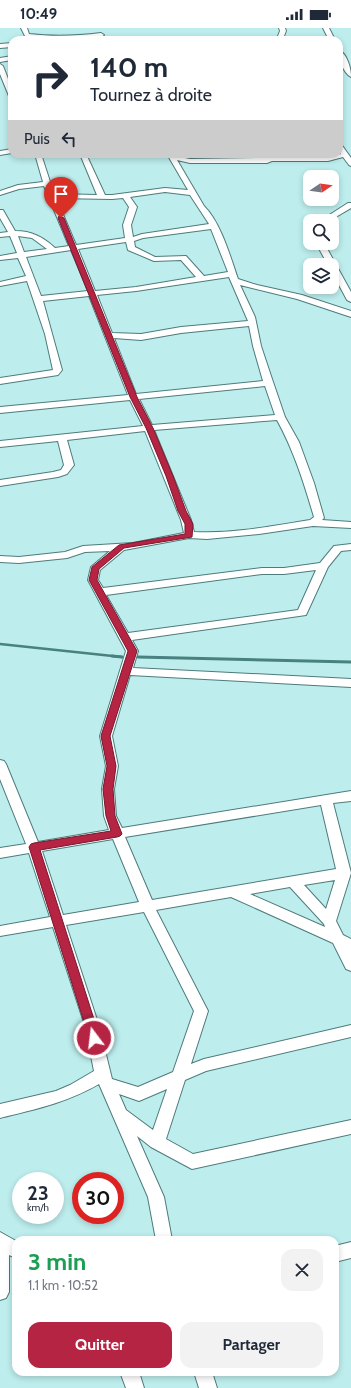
<!DOCTYPE html>
<html lang="fr">
<head>
<meta charset="utf-8">
<style>
	:root { --surface:#fff; --page:#f2f2f3; --text:#1f2937; --muted:#747a83; --accent:#b62444 }
	body { margin:0; font-family:Cabin,sans-serif; background:var(--page); color:var(--text); height:100vh; display:flex; flex-direction:column; font-size:15px; white-space:nowrap }
	* { box-sizing:border-box; margin:0 }
	p { font-size:13px; color:var(--muted) }
	.icon { flex:none; width:22px; height:22px; fill:none; stroke:currentColor; stroke-width:2; stroke-linecap:round; stroke-linejoin:round }
	.map { position:relative; flex:1; overflow:hidden }
	.panel { position:absolute; left:12px; top:1208px; width:327px; height:140px; display:flex; flex-direction:column; background:var(--surface); border-radius:12px; box-shadow:0 2px 6px #0003 }
	.panel>* { flex:none }
	.banner { position:absolute; left:8px; top:8px; width:335px; height:122px; border-radius:12px; box-shadow:0 2px 6px #0003; background:#fff; color:var(--text); overflow:hidden }
	.needle { width:26px; rotate:77deg }
	.tools { position:absolute; left:303px; top:142px; display:grid; gap:8px }
	.tools a { display:grid; place-items:center; width:36px; height:36px; border-radius:8px; background:var(--surface); box-shadow:0 2px 6px #0003; font-size:20px }
	.speed { position:absolute; left:12px; top:1144px; display:flex; gap:8px; font-size:20px; font-weight:700; text-align:center }
	.speed>* { display:grid; place-content:center; width:52px; height:52px; border-radius:50%; background:var(--surface); box-shadow:0 2px 6px #0003; line-height:1 }
	.speed small { font-size:10px; font-weight:400 }
	.speed .limit { border:6px solid #d22; background:#fff; color:#111 }
	.pin { position:absolute; display:grid; place-items:center; width:34px; height:34px; color:#fff; margin:-41px -17px; border-radius:50% 50% 50% 0; rotate:-45deg; box-shadow:0 0 4px #0007 }
	.pin .icon { rotate:45deg }
	.me { position:absolute; width:44px; margin:-22px; rotate:345deg; stroke-linejoin:round; filter:drop-shadow(0 0 3px #0008) }
	.turn { display:flex; align-items:center; gap:14px; height:84px; padding:0 16px; font-size:18px }
	.turn .icon { width:52px; height:52px; stroke-width:2.5 }
	.turn b { display:block; font-size:28px; line-height:34px }
	.then { display:flex; align-items:center; height:38px; padding:0 16px; background:#0003; gap:8px; font-size:15px }
	.round { display:grid; place-items:center; flex:none; width:42px; height:42px; border-radius:12px; background:var(--page) }
	.head { display:flex; align-items:center; justify-content:space-between; height:68px; padding:0 16px }
	h1 { font-size:24px; font-weight:700; line-height:30px; color:#1e9e55 }
	.button { display:flex; gap:8px; margin-top:auto; padding:8px 16px }
	.button a { flex:1; height:46px; border-radius:12px; background:var(--accent); color:#fff; font-size:16px; font-weight:700; line-height:46px; text-align:center }
	.button a+a { background:var(--page); color:var(--text) }
	.status { display:flex; justify-content:space-between; align-items:center; height:28px; padding:0 20px; background:var(--surface); direction:ltr }
	.status svg { height:11px; fill:currentColor }
	.map>svg:first-child { display:block }
	.lines { fill:none; stroke-linecap:round; stroke-linejoin:round }
	.stream-far1 { stroke:#488180; stroke-width:2.5 }
	.stream { stroke:#488180; stroke-width:3 }
	.minor-casing { stroke:#4e7b7b; stroke-width:2 }
	.minor { fill:#fff; fill-rule:evenodd }
	.route { fill:#b62444; stroke:#76172c }
</style>
</head>
<body>
<div class="status"><b>10:49</b><svg viewBox="0 0 49 12"><path d="M0 12V9h3v3zM5 12V6h3v6zM10 12V3h3v9zM15 12V0h3v12zM26 1h20v11H26zM47 4h2v5h-2z"/></svg></div>
<div class="map">
<svg width="351" height="1360" viewBox="0 0 351 1360">
	<rect width="100%" height="100%" fill="#bdeded"/>
	<g class="lines">
		<polyline class="stream-far1" points="0,616 122,629"/>
		<g class="stream">
			<polyline points="112,628 122,629"/>
			<polyline points="138,629 351,634"/>
		</g>
		<g class="minor-casing">
			<g id="minor">
				<path d="M21 0H27L29 6C54 9 77 8 101 5L104 7 101 9C76 12 50 14 25 8Z"/>
				<polygon points="279,0 285,0 286,3 284,8 286,12 280,12 278,8 280,3"/>
				<polygon points="323,0 329,0 335,12 329,12"/>
				<polygon points="12,15 12,19 0,20 0,16"/>
				<path d="M339 22C347 26 351 40 351 49 343 45 339 31 339 22Z"/>
				<polygon points="12,28 12,32 0,34 0,30"/>
				<polygon points="0,36 3,38 12,61 12,70 9,68 0,46"/>
				<path d="M339 115 341 116 351 130V138L349 137 343 129 328 133H272L267 135H190L177 132 204 178C221 195 230 228 238 251L257 257 302 267 351 283V289L297 271 240 257 255 289 261 318 272 351 285 389 299 414 314 455 324 490 322 492 351 494V500L313 498 259 506 207 511 189 510 124 522 100 542 98 552 103 560 262 540H284L320 535 334 518 351 516V522L341 523 328 539 306 587 132 612 138 623 133 640 351 651V659L130 647 112 708 118 738 114 761 116 788 122 800 351 763V773L333 775 351 845 336 893 343 907 351 911V943L346 941 333 915 231 869 156 882 208 983 191 1036 204 1031 351 997V1009L206 1043 185 1052 166 1111 193 1126 351 1092V1106L192 1141 151 1119 137 1108 164 1169 172 1212H156L148 1169 99 1056C66 1075 36 1081 0 1090V1076L56 1063 70 1057 94 1043 85 998 53 899 0 908V898L50 889 29 825 0 830V820L26 816 0 751V732L4 733 6 736 38 814 109 802 104 788 102 761 106 738 100 708 126 623 88 552 91 539 110 523 85 524 67 530 19 535 0 534V528L19 529 65 524 83 518 133 515 184 505 181 492 145 403 67 412 74 437 67 446 58 449 0 458V452L53 444 61 442 64 437 58 413 0 419V413L143 398 130 372 0 385V379L128 367 89 268 43 273 62 342 58 347 0 356V350L53 342 45 306 27 253 0 258V254L26 248 18 230 0 232V228L17 225 10 208 0 209V205L8 204 0 190V182H3L15 203C32 203 43 209 55 220L69 218 44 158 19 161 0 167V163L18 157 43 154 35 126H41L54 166 97 167 80 126H86L105 167H112L165 160 188 162 167 126H173L174 128 190 131 328 129 341 126 339 122ZM165 164 190 167 209 196 142 206 133 209 131 197 137 179 130 169ZM56 170 112 171 123 170 129 179 123 197 125 210 76 217ZM211 201 228 244 204 248 186 228 155 229 135 219 134 213 143 210ZM18 208 32 210 47 221 24 224ZM126 214 128 222 154 233 181 232 196 249 136 259 95 263 78 221ZM71 222 88 263 41 268 26 229ZM229 249 248 293 181 299 141 306 112 305 97 267 136 263ZM249 298 253 318 263 353 136 366 114 310 141 312 181 305ZM265 358 275 387 152 397 139 371ZM277 392C294 423 304 455 314 489L310 492C272 498 233 506 194 504L191 492 154 402ZM316 542 298 582 128 605 106 567 262 546H284ZM321 777 336 841 152 872 125 809ZM113 811 139 874 63 887 42 823ZM335 852 326 881 304 857ZM290 859 324 896 325 899 250 866ZM144 884 194 983 173 1044 138 1059 112 1051 99 998 66 897ZM167 1061 153 1102 126 1082 119 1066 139 1073Z"/>
				<polygon points="12,121 12,125 0,127 0,123"/>
				<polygon points="348,175 351,175 351,180 329,193 320,193"/>
				<polygon points="316,215 324,215 351,264 351,274 347,272 332,244 332,237 328,237"/>
				<polygon points="0,1204 16,1213 16,1230 9,1227 9,1264 6,1270 0,1272"/>
				<polygon points="351,1214 351,1230 335,1234 335,1218"/>
				<polygon points="120,1344 139,1344 144,1360 126,1360"/>
				<polygon points="194,1344 212,1344 217,1360 199,1360"/>
			</g>
		</g>
		<use href="#minor" class="minor"/>
	</g>
	<polygon class="route" points="59,188 64,190 137,369 153,400 173,448 186,483 193,496 192,509 124,520 99,541 97,552 137,623 110,708 116,738 113,761 115,788 122,806 120,808 117,809 40,822 100,1010 98,1014 94,1015 90,1014 89,1010 29,819 31,816 34,815 111,803 106,788 103,761 107,738 101,708 128,623 89,552 92,539 119,517 185,506 185,496 178,483 166,448 146,400 130,369 58,190"/>
</svg>
<div class="tools">
<a><svg class="needle" viewBox="-14 -14 28 28"><path d="M0-13l5 13h-10z" fill="#e53935"/><path d="M0 13l5-13h-10z" fill="#747a83"/></svg></a>
<a><svg class="icon" aria-label="search" viewBox="0 0 24 24"><circle cx="10" cy="10" r="6"/><path d="M15 15l6 6"/></svg></a>
<a><svg class="icon" aria-label="layers" viewBox="0 0 24 24"><path d="M12 4l9 5-9 5-9-5zM3 14l9 5 9-5"/></svg></a>
</div>
<div class="speed"><div>23<small>km/h</small></div><div class="limit">30</div></div>
<div class="pin" style="left:61px;top:190px;background:#d93025"><svg class="icon" aria-label="arrive" viewBox="0 0 24 24"><path d="M6 21V4h12l-3 4 3 4H6"/></svg></div>
<svg class="me" style="left:94px;top:1010px" viewBox="-20 -20 40 40"><circle r="17" fill="#b62444" stroke="#fff" stroke-width="3"/><path d="M0-11L8 9 0 5-8 9z" fill="#fff"/></svg>
<div class="banner">
<div class="turn"><svg class="icon" aria-label="right" viewBox="0 0 24 24"><path d="M7 20v-9h11M14 6l5 5-5 5"/></svg><div><b>140 m</b>Tournez à droite</div></div>
<div class="then">Puis<svg class="icon" aria-label="left" viewBox="0 0 24 24"><path d="M17 20v-9H6M10 6l-5 5 5 5"/></svg></div>
</div>
<section class="panel">
<div class="head"><div><h1>3 min</h1><p>1.1 km · 10:52</p></div><a class="round"><svg class="icon" aria-label="close" viewBox="0 0 24 24"><path d="M6 6l12 12M18 6L6 18"/></svg></a></div>
<div class="button"><a>Quitter</a><a>Partager</a></div>
</section>
</div>
</body>
</html>
